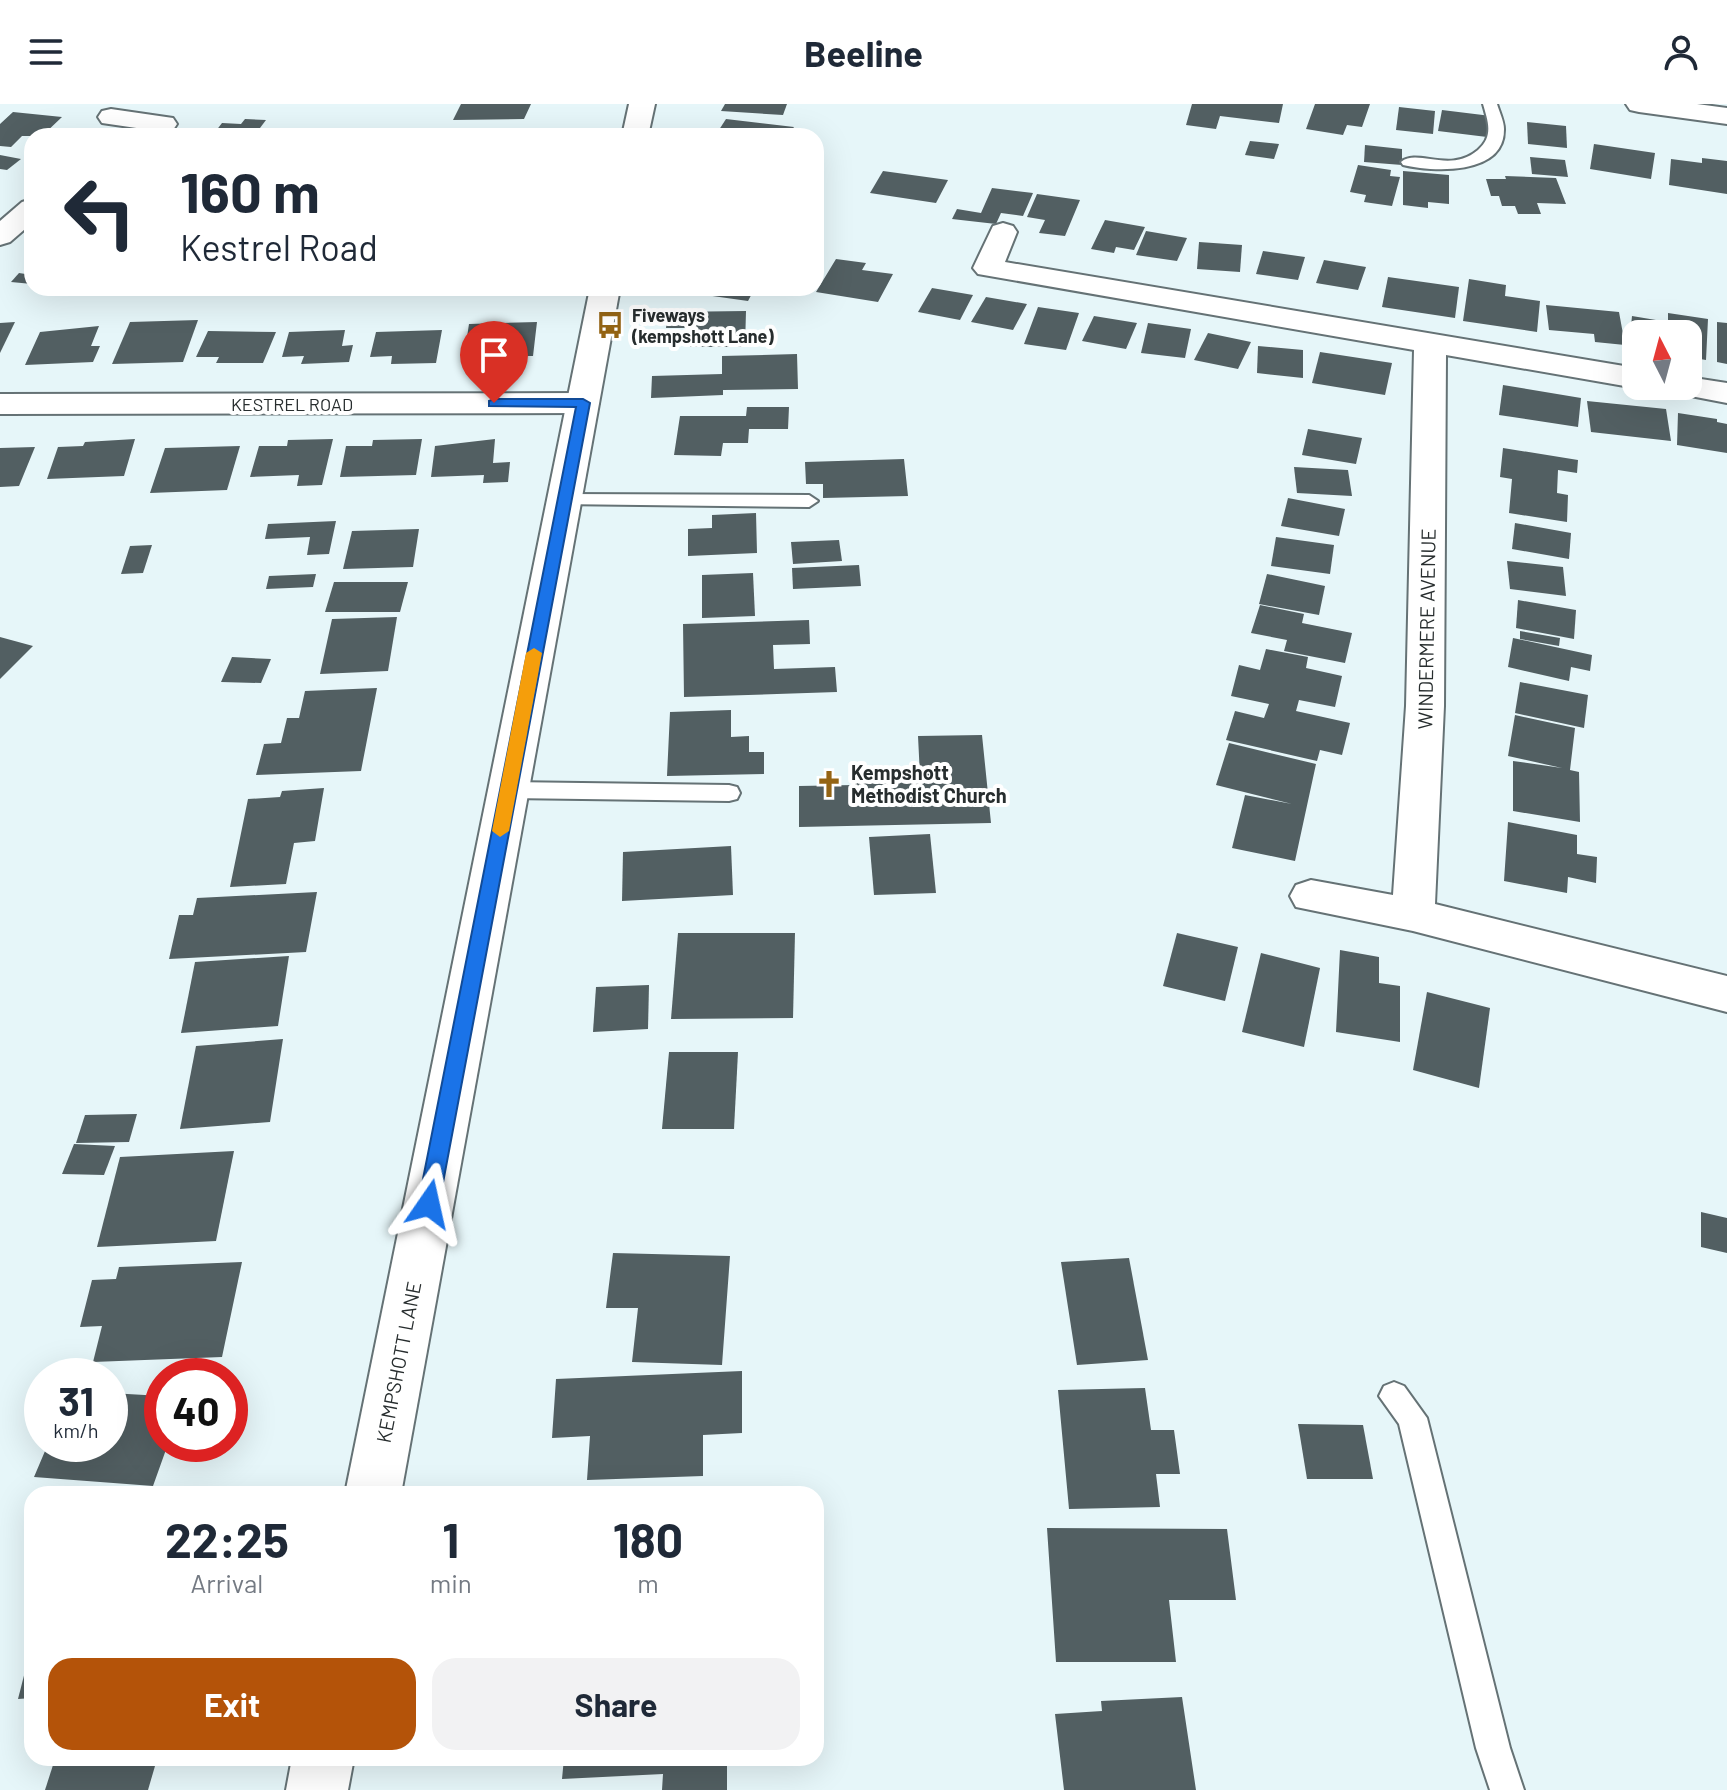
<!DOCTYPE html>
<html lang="en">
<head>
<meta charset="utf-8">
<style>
	:root { --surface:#fff; --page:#f2f2f3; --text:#1f2937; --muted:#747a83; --accent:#b45309 }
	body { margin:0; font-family:Barlow,sans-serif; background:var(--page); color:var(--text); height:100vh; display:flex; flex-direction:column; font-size:30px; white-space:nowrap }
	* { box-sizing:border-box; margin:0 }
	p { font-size:26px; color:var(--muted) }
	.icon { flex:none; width:44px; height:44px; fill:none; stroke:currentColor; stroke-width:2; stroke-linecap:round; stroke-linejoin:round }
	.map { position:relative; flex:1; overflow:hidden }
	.sheet { position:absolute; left:24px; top:1382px; width:800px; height:280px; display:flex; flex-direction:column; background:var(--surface); border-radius:24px; box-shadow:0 8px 32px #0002 }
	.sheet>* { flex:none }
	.guide { position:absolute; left:24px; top:24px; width:800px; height:168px; border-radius:24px; box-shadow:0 8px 32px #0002; background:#fff; color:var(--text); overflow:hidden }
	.needle { width:52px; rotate:354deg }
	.fabs { position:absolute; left:1622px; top:216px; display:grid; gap:16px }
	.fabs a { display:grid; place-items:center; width:80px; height:80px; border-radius:16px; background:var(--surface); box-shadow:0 8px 32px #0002; font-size:40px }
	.speed { position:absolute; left:24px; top:1254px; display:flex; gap:16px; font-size:40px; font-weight:700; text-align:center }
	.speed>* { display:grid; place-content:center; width:104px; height:104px; border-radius:50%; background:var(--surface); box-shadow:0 8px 32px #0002; line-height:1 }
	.speed small { font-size:20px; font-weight:400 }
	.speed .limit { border:12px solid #d22; background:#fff; color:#111 }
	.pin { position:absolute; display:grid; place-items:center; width:68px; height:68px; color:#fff; margin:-82px -34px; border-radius:50% 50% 50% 0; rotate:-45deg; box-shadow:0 0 8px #0007 }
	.pin .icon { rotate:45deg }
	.me { position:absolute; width:88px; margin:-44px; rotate:11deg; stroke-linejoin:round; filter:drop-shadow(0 0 6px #0008) }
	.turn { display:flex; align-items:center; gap:28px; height:168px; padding:0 24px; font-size:36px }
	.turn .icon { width:104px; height:104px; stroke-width:2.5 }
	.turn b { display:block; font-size:56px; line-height:68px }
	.eta { display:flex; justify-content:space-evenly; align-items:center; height:136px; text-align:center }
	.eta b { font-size:48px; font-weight:700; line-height:56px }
	.cta { display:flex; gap:16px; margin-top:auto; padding:16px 24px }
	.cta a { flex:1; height:92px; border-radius:24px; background:var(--accent); color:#fff; font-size:32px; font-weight:700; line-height:92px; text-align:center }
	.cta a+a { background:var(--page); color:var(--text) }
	header { display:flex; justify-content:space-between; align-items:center; height:104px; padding:0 24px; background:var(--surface); font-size:36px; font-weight:700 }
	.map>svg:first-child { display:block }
	.building { fill:#525f62 }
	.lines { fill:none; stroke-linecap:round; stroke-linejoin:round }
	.service-casing { stroke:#657275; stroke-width:4 }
	.minor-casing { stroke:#657275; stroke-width:4 }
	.tertiary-casing { stroke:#657275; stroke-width:4 }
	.service { fill:#fff; fill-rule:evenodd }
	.minor { fill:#fff; fill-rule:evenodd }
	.tertiary { fill:#fff; fill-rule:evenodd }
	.route { fill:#1a73e8; stroke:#114b97; stroke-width:2 }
	.slow { fill:#f59e0b }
	.labels { text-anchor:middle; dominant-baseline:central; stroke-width:8; stroke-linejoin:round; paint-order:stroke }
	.far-poi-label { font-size:18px; font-weight:bold; fill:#272d2e; stroke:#fff; text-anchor:start }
	.far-street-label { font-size:18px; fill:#272d2e; stroke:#fff }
	.street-label { font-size:20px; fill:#272d2e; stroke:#fff }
	.poi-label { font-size:20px; font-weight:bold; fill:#272d2e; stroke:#fff; text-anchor:start }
</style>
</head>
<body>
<header><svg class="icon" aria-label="menu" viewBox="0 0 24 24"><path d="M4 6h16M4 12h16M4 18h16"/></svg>Beeline<svg class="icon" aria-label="person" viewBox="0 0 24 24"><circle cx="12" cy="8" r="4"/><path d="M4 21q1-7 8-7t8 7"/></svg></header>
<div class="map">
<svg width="1727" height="1686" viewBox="0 0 1727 1686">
	<rect width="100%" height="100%" fill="#e6f6f9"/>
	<g class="building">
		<polygon points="461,0 531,0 524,15 453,16"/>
		<polygon points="725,0 787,0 783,11 721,7"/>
		<polygon points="1192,0 1283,0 1279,19 1220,12 1216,25 1186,21"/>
		<polygon points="1315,0 1370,0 1362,23 1347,21 1343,31 1306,25"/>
		<polygon points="1399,3 1435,7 1433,30 1396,26"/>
		<polygon points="1442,6 1491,12 1487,33 1438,27"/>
		<polygon points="13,8 62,13 42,32 22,32 11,43 0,42 0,20"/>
		<polygon points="245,15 266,16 254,32 212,32 222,19 241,20"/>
		<polygon points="726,15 794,23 788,32 715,32"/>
		<polygon points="1527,18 1566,22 1567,44 1528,40"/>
		<polygon points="455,24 503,26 500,32 450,32"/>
		<polygon points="1250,37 1279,40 1274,55 1245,51"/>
		<polygon points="1594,40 1655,49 1651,75 1590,65"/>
		<polygon points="1365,41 1402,45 1402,61 1364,58"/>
		<polygon points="0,51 21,55 7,66 0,65"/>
		<polygon points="1530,53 1565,56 1568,73 1532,70"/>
		<polygon points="1702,54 1727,57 1727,90 1669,81 1671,55 1702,59"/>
		<polygon points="1358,61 1391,66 1390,72 1400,73 1392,102 1364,98 1366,91 1350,88"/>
		<polygon points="883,67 948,76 936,99 870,89"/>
		<polygon points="1403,67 1449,71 1449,100 1428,98 1428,104 1403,101"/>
		<polygon points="1505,72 1556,74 1566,100 1537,99 1541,110 1518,110 1515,102 1502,102 1499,92 1491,92 1486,75 1506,75"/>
		<polygon points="992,84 1033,89 1023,112 1001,109 996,120 952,115 957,105 981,109"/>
		<polygon points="1037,90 1080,96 1065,132 1039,129 1045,116 1027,113"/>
		<polygon points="1105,116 1145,123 1134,146 1116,143 1114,149 1091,145"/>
		<polygon points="1146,127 1187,134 1177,157 1136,151"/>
		<polygon points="1199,138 1242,141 1240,168 1197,165"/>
		<polygon points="1263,147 1305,153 1298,176 1256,170"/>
		<polygon points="836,155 866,159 862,166 893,170 878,198 816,188"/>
		<polygon points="1324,156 1366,163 1358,186 1316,179"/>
		<polygon points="19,169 32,171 32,180 11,178"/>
		<polygon points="1388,173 1459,183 1455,214 1382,203"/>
		<polygon points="1469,175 1506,181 1505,192 1540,197 1537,228 1463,217"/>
		<polygon points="694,184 755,184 748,197 691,189"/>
		<polygon points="932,184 973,191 960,216 918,208"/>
		<polygon points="986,193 1027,200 1013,226 971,218"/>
		<polygon points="1546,201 1619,208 1625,241 1595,238 1594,230 1549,226"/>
		<polygon points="1038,203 1079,209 1066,246 1024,240"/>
		<polygon points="746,207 745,243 690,243 692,224 666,224 668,208"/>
		<polygon points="1668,209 1708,215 1706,256 1688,253 1688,230 1636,230 1636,244 1629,243 1632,212 1668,218"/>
		<polygon points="1094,212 1137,219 1126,245 1082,237"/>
		<polygon points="198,216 183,258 112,260 130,218"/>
		<polygon points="15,218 0,249 0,219"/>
		<polygon points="537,218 533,252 516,252 515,258 483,259 483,252 464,253 469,220"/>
		<polygon points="1717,218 1727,219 1727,260 1717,258"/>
		<polygon points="1148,219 1191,225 1185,254 1141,249"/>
		<polygon points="99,222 91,242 100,242 93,258 25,261 40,228"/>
		<polygon points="345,226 342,242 353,241 349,258 301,260 304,252 282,253 289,228"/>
		<polygon points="442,226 436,259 391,260 392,252 370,253 376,228"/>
		<polygon points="208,227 276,228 263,259 216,259 219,253 196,253"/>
		<polygon points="1208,229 1251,238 1238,265 1194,256"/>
		<polygon points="1258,242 1303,246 1303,274 1257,269"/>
		<polygon points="1320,248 1392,259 1385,291 1312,279"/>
		<polygon points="797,250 798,285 723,286 723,291 651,294 652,272 722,270 722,252"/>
		<polygon points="1503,281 1581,294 1578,323 1499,311"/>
		<polygon points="1587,297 1666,305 1671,337 1591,328"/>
		<polygon points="747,303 789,303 788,325 749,325 748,339 723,339 721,352 674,351 680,312 746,312"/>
		<polygon points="1678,309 1717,315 1717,318 1727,320 1727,349 1677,341"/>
		<polygon points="1308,325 1362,334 1356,360 1302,351"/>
		<polygon points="135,335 124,372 47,375 58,343 83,342 85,338"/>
		<polygon points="333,335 322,381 297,382 299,371 250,373 259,342 287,342 288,336"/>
		<polygon points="422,335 416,371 340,373 346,342 372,342 373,336"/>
		<polygon points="495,335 493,359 510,358 508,378 483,379 484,371 431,373 435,342"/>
		<polygon points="240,342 227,386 150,389 165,344"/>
		<polygon points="35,343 19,382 0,383 0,344"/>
		<polygon points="1503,344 1578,356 1577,369 1558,366 1557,389 1568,391 1567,418 1509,409 1512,375 1500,373"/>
		<polygon points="904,355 908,392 823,394 823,380 806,380 805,358"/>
		<polygon points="1294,363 1348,366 1352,392 1297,389"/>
		<polygon points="1288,394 1345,405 1339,432 1281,422"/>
		<polygon points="756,409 757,449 688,452 688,425 712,424 712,411"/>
		<polygon points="336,417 329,450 307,451 310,433 265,435 268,420"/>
		<polygon points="1515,419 1571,429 1569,455 1512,445"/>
		<polygon points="419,425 413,463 343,465 352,427"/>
		<polygon points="1276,433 1334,441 1330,470 1271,462"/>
		<polygon points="839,436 842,457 793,460 791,438"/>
		<polygon points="152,441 143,469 121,470 130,442"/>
		<polygon points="1507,457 1563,463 1566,492 1510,485"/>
		<polygon points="859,461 861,482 793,485 792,464"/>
		<polygon points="753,469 755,512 702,514 702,471"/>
		<polygon points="316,470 313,483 266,485 269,472"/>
		<polygon points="1267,470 1325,482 1319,511 1259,500"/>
		<polygon points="334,478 408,478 400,508 325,508"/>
		<polygon points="1518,496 1576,506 1574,535 1516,524"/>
		<polygon points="1260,501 1304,510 1302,519 1352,529 1345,559 1284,547 1287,536 1251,529"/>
		<polygon points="397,513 388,567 320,570 332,515"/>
		<polygon points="809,516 810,540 773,541 774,565 835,563 837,588 684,593 683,520"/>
		<polygon points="1520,527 1560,534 1559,542 1520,535"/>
		<polygon points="0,533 33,542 0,575"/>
		<polygon points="1513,534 1592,551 1590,567 1571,563 1569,577 1508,563"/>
		<polygon points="1266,545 1308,553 1306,564 1342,572 1335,603 1299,596 1296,607 1350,619 1342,651 1320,646 1317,657 1226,636 1235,607 1264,614 1269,600 1231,592 1239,561 1260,566"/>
		<polygon points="232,553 271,555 261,579 221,578"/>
		<polygon points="1520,578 1588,591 1584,624 1515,609"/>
		<polygon points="377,584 361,667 256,671 264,640 281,639 287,614 299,614 305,587"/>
		<polygon points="731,606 731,633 749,632 749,648 764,648 764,670 667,672 670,608"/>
		<polygon points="1515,611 1575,624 1570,666 1579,668 1580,718 1513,707 1513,657 1562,664 1508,652"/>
		<polygon points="982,631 991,719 799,723 799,682 854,681 854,673 920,672 918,632"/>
		<polygon points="1229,639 1316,660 1295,757 1232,744 1245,691 1292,700 1216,681"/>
		<polygon points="324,684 315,737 294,739 286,780 230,783 248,695 280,693 282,687"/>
		<polygon points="1508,718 1577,731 1577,750 1597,753 1596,779 1568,773 1567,789 1504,777"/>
		<polygon points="930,730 936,789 874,791 869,733"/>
		<polygon points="731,742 733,791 622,797 623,748"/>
		<polygon points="317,788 306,848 169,855 179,811 193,811 197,794"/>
		<polygon points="678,829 795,829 793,914 671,915"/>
		<polygon points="1177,829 1238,843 1225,897 1163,882"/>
		<polygon points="1340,846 1379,853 1379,879 1400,882 1400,938 1336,928"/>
		<polygon points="1261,849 1320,864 1304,943 1242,928"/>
		<polygon points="289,852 278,922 181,929 195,858"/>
		<polygon points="649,881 648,925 593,928 596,883"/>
		<polygon points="1427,888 1490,904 1479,984 1413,966"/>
		<polygon points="283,935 270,1018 180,1025 196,942"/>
		<polygon points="669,948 738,948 734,1025 662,1025"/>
		<polygon points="137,1010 129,1038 76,1039 85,1011"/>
		<polygon points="74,1040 115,1042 104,1071 62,1070"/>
		<polygon points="234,1047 216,1137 97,1143 120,1053"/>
		<polygon points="1701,1108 1727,1114 1727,1149 1701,1143"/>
		<polygon points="613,1149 730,1152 722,1261 632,1258 638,1204 606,1204"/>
		<polygon points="1129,1154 1148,1256 1077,1261 1061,1158"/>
		<polygon points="242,1158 222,1253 93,1258 102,1222 80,1223 92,1176 116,1175 119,1163"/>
		<polygon points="742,1267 742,1329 703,1331 703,1372 587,1376 590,1332 552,1334 556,1275"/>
		<polygon points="1145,1284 1151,1326 1174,1326 1180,1370 1156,1370 1160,1403 1069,1405 1058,1286"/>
		<polygon points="110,1289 162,1292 162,1340 168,1340 153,1382 34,1373 48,1340 110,1340"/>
		<polygon points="1298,1320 1363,1321 1373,1375 1307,1375"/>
		<polygon points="1047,1424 1227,1425 1236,1496 1169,1496 1176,1558 1056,1558"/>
		<polygon points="31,1544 32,1594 18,1595"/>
		<polygon points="1182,1593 1196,1686 1064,1686 1055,1610 1102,1607 1101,1597"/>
		<polygon points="564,1654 727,1654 727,1686 662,1686 663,1670 562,1675"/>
		<polygon points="54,1658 155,1662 148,1686 45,1686"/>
	</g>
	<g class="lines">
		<g class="service-casing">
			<g id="service">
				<path d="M1483 0H1497C1499 7 1504 17 1504 25 1505 72 1432 68 1403 61L1401 58C1417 44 1450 70 1478 46 1494 32 1488 18 1483 0Z"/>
				<polygon points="564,390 809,391 818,397 809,403 557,400 555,396"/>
				<polygon points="509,678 729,681 737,683 740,689 737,695 729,697 509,694 501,692 498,686 501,680"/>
				<polygon points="1394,1278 1404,1282 1427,1314 1510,1644 1524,1686 1490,1686 1476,1644 1399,1320 1379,1292 1384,1282"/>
			</g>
		</g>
		<g class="minor-casing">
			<g id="minor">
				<polygon points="111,5 173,14 177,20 173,26 164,28 102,19 98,13 102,7"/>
				<polygon points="32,95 32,119 10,138 0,141 0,117 22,98"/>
				<polygon points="1003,119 1013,122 1017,128 1005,158 1636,264 1636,282 1642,282 1636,284 1446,251 1444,602 1435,800 1727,872 1727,908 1413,827 1296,803 1290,792 1296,781 1311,776 1393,791 1406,602 1414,246 978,170 973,164 993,122"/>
				<polygon points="1688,273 1727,279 1727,299 1675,289 1670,282 1688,282"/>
				<polygon points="583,289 594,292 599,299 594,306 583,309 0,310 0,290"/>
			</g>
		</g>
		<g class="tertiary-casing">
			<g id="tertiary">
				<polygon points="629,0 655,0 648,32 622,32"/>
				<polygon points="1626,0 1697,0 1727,4 1727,20 1639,8 1630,6"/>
				<polygon points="590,184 620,184 401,1390 345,1390"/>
				<polygon points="292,1654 354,1654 348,1686 286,1686"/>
			</g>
		</g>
		<use href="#service" class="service"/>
		<use href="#minor" class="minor"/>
		<use href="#tertiary" class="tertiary"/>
	</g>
	<polygon class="route" points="494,295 583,295 590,299 439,1100 436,1106 429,1108 421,1106 418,1100 576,303 489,302 489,297"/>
	<polygon class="slow" points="534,544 542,549 509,727 500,733 492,727 526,549"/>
	<defs>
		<g id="bus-bare" transform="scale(2.16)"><path d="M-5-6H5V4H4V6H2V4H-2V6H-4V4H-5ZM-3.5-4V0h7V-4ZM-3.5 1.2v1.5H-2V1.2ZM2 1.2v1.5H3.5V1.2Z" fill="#946414" stroke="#fff" stroke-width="2.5" paint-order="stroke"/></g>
		<g id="church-bare" transform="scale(2.16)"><path d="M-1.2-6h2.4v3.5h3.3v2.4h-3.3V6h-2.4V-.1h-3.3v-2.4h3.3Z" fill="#946414" stroke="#fff" stroke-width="2.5" paint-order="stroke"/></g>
	</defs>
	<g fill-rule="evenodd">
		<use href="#bus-bare" x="610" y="221"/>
		<use href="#church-bare" x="829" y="680"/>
	</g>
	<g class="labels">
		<g class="far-poi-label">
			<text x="632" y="211">Fiveways<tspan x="632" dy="21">(kempshott Lane)</tspan></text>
		</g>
		<g class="far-street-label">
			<text x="292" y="300">KESTREL ROAD</text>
		</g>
		<g class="street-label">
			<text transform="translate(1426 525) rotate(-89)">WINDERMERE AVENUE</text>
			<text transform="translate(398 1258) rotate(-79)">KEMPSHOTT LANE</text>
		</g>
		<g class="poi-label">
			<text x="851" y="668">Kempshott<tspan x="851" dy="23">Methodist Church</tspan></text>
		</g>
	</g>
</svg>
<div class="fabs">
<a><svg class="needle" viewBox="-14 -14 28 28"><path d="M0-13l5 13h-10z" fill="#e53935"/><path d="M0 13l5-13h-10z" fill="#747a83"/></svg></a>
</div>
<div class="speed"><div>31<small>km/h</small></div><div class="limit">40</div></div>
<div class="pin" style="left:494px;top:299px;background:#d93025"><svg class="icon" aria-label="arrive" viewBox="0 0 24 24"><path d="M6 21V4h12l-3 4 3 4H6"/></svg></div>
<svg class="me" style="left:429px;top:1100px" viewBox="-20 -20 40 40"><path d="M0-17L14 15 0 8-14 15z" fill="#1a73e8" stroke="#fff" stroke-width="4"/></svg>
<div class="guide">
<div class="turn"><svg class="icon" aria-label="left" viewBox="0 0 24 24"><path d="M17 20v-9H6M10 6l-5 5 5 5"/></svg><div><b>160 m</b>Kestrel Road</div></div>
</div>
<section class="sheet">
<div class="eta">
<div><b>22:25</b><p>Arrival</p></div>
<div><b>1</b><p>min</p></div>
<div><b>180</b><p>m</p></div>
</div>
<div class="cta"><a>Exit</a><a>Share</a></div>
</section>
</div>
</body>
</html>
